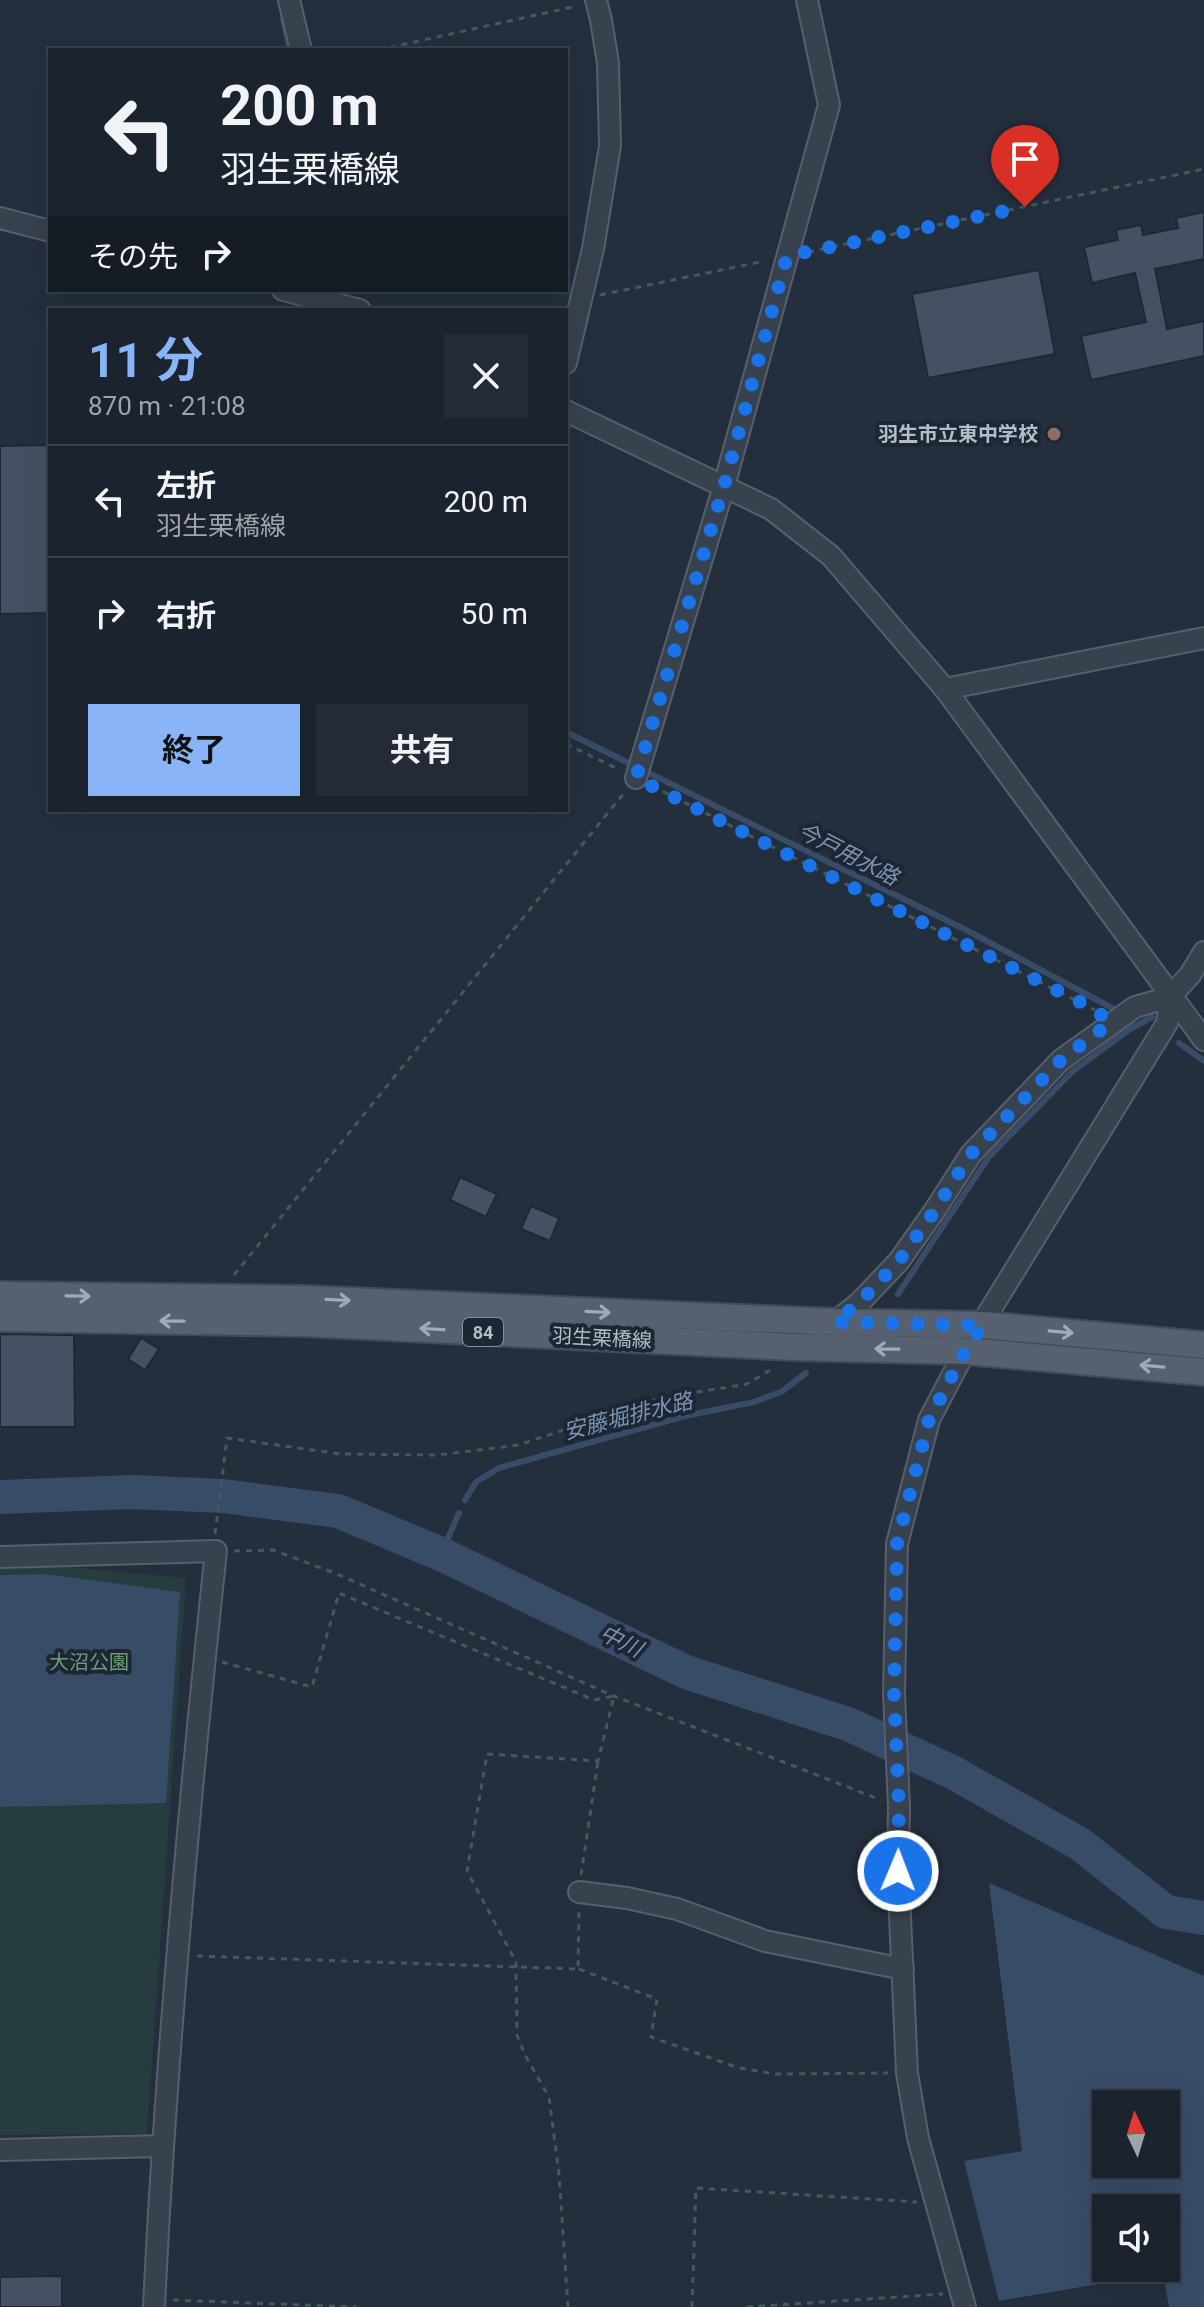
<!DOCTYPE html>
<html lang="ja">
<head>
<meta charset="utf-8">
<style>
	:root { --surface:#1b232e; --page:#242b36; --text:#f1f3f6; --muted:#a0a4aa; --line:#39404a; --accent:#8ab4f8 }
	body { margin:0; font-family:Roboto,"Noto Sans JP",sans-serif; background:var(--page); color:var(--text); height:100vh; display:flex; flex-direction:column; font-size:30px; white-space:nowrap }
	* { box-sizing:border-box; margin:0 }
	p { font-size:26px; color:var(--muted) }
	.icon { flex:none; width:44px; height:44px; fill:none; stroke:currentColor; stroke-width:2; stroke-linecap:round; stroke-linejoin:round }
	.map { position:relative; flex:1; overflow:hidden }
	.drawer { position:absolute; left:48px; top:308px; width:520px; height:504px; display:flex; flex-direction:column; background:var(--surface); border-radius:0px; box-shadow:0 8px 32px #0002,0 0 0 2px var(--line) }
	.drawer>* { flex:none }
	.guide { position:absolute; left:48px; top:48px; width:520px; height:244px; border-radius:0px; box-shadow:0 8px 32px #0002,0 0 0 2px var(--line); background:#1b232e; color:var(--text); overflow:hidden }
	.needle { width:52px; rotate:356deg }
	.buttons { position:absolute; left:1092px; top:2090px; display:grid; gap:16px }
	.buttons a { display:grid; place-items:center; width:88px; height:88px; border-radius:0px; background:var(--surface); box-shadow:0 8px 32px #0002,0 0 0 2px var(--line); font-size:40px }
	.pin { position:absolute; display:grid; place-items:center; width:68px; height:68px; color:#fff; margin:-82px -34px; border-radius:50% 50% 50% 0; rotate:-45deg; box-shadow:0 0 8px #0007 }
	.pin .icon { rotate:45deg }
	.me { position:absolute; width:88px; margin:-44px; rotate:1deg; stroke-linejoin:round; filter:drop-shadow(0 0 6px #0008) }
	.turn { display:flex; align-items:center; gap:28px; height:168px; padding:0 40px; font-size:36px }
	.turn .icon { width:104px; height:104px; stroke-width:2.5 }
	.turn b { display:block; font-size:56px; line-height:68px }
	.then { display:flex; align-items:center; height:76px; padding:0 40px; background:#0003; gap:16px; font-size:30px }
	.round { display:grid; place-items:center; flex:none; width:84px; height:84px; border-radius:0px; background:var(--page) }
	.headline { display:flex; align-items:center; justify-content:space-between; height:136px; padding:0 40px }
	h1 { font-size:48px; font-weight:700; line-height:60px; color:var(--accent) }
	.action { display:flex; gap:16px; margin-top:auto; padding:16px 40px }
	.action a { flex:1; height:92px; border-radius:0px; background:var(--accent); color:#111; font-size:32px; font-weight:700; line-height:92px; text-align:center }
	.action a+a { background:var(--page); color:var(--text) }
	ul { padding:0; list-style:none }
	li { display:flex; align-items:center; gap:24px; height:112px; padding:0 40px; border-top:2px solid var(--line) }
	li div { flex:1 }
	li b { display:block; font-size:30px }
	li em { font-style:normal }
	.map>svg:first-child { display:block }
	.green { fill:#263c3f }
	.water { fill:#394c67; fill-rule:evenodd }
	.lines { fill:none; stroke-linecap:round; stroke-linejoin:round }
	.stream { stroke:#394c67; stroke-width:6 }
	.river { stroke:#394c67; stroke-width:34 }
	.building { fill:#455162; stroke:#1f2835; stroke-width:2 }
	.minor-casing { stroke:#565f6c; stroke-width:24 }
	.major-casing { stroke:#414a57; stroke-width:30 }
	.path { stroke:#44595c; stroke-width:3; stroke-dasharray:6 6; stroke-linecap:butt }
	.minor { stroke:#38414e; stroke-width:20 }
	.major { stroke:#56606e; stroke-width:26 }
	.oneway { stroke:#a1aab7 }
	.route { stroke:#1a73e8; stroke-width:14; stroke-dasharray:0 25.2 }
	.education-dot { fill:#8d6e63; stroke:#1d2633; stroke-width:3 }
	.labels { text-anchor:middle; dominant-baseline:central; stroke-width:8; stroke-linejoin:round; paint-order:stroke }
	.shield { fill:#1d2633; stroke:#878f9c; stroke-width:2 }
	.shield-label { font-size:18px; font-weight:bold; fill:#b4bcc9 }
	.poi-label { font-size:20px; font-weight:bold; fill:#b4bcc9; stroke:#1d2633; text-anchor:end }
	.street-label { font-size:20px; fill:#b4bcc9; stroke:#1d2633 }
	.park-label { font-size:20px; fill:#6b9a76; stroke:#1d2633 }
	.water-label { font-size:22px; font-style:italic; fill:#7c92b1; stroke:#1d2633 }
</style>
</head>
<body>
<div class="map">
<svg width="1204" height="2307" viewBox="0 0 1204 2307">
	<rect width="100%" height="100%" fill="#242f3e"/>
	<polygon class="green" points="48,1565 186,1578 147,2134 0,2135 0,1566"/>
	<g class="water">
		<polygon points="45,1574 180,1592 166,1803 0,1807 0,1575"/>
		<path d="M989 1883 1204 1976V2307H1169L1163 2273 999 2301 964 2161 1022 2151ZM1106 2104H1166V2164H1106ZM1106 2208H1166V2268H1106Z"/>
	</g>
	<g class="lines">
		<g class="stream">
			<polyline points="283,19 290,50"/>
			<polyline points="566,732 968,931 1114,1009 1130,1029"/>
			<polyline points="1179,1043 1204,1061"/>
			<polyline points="898,1294 988,1158 1073,1071 1130,1029 1152,1017"/>
			<polyline points="465,1500 476,1482 499,1468 685,1416 754,1402 781,1392 806,1373"/>
			<polyline points="441,1554 459,1513"/>
		</g>
		<polyline class="river" points="0,1497 132,1492 223,1496 338,1511 441,1554 686,1672 848,1724 954,1773 1080,1844 1166,1912 1204,1918"/>
	</g>
	<g class="building">
		<polygon points="1204,212 1204,259 1155,269 1167,329 1204,321 1204,356 1091,380 1081,336 1146,322 1135,273 1092,283 1084,247 1118,240 1116,230 1141,225 1143,235 1178,228 1176,218"/>
		<polygon points="1039,270 1055,354 928,378 912,294"/>
		<polygon points="50,445 50,613 0,614 0,446"/>
		<polygon points="460,1177 497,1194 486,1217 450,1200"/>
		<polygon points="531,1206 559,1218 550,1241 521,1229"/>
		<polygon points="0,1334 74,1335 75,1427 0,1427"/>
		<polygon points="141,1338 159,1349 145,1370 128,1359"/>
		<polygon points="62,2276 62,2307 0,2307 0,2277"/>
	</g>
	<g class="lines">
		<g class="minor-casing">
			<g id="minor">
				<polyline points="289,0 301,50"/>
				<polyline points="0,218 50,231"/>
				<polyline points="283,290 360,310"/>
				<polyline points="566,363 593,249 610,146 608,63 601,20 596,0"/>
				<polyline points="566,411 771,509 831,556 945,689 1204,1040"/>
				<polyline points="945,689 1204,638"/>
				<polyline points="636,778 724,486 829,105 807,0"/>
				<polyline points="835,1322 859,1303 899,1261 933,1213 971,1154 1061,1060 1135,1007 1170,997 1190,975 1204,952"/>
				<path d="M0 1557 216 1551C189 1803 166 2054 154 2307"/>
				<polyline points="579,1892 627,1898 677,1909 765,1941 903,1969"/>
				<polyline points="0,2150 162,2146"/>
				<polyline points="965,2307 918,2138 907,2073 898,1871 899,1807 894,1694 897,1544 929,1420 965,1351 1167,1023 1170,997"/>
			</g>
		</g>
		<g class="major-casing">
			<g id="major">
				<polyline points="0,1295 305,1299 835,1322 983,1325 1204,1345"/>
				<polyline points="0,1318 305,1323 794,1347 965,1351 1204,1372"/>
			</g>
		</g>
		<g class="path">
			<polyline points="378,50 577,6"/>
			<polyline points="808,252 1204,169"/>
			<polyline points="600,295 765,261"/>
			<polyline points="566,744 620,770"/>
			<polyline points="652,786 1095,1010"/>
			<polyline points="234,1275 624,793"/>
			<polyline points="215,1534 227,1438 341,1454 438,1455 518,1445 661,1398 747,1384 772,1369"/>
			<polyline points="234,1551 273,1550 337,1574 614,1696 881,1800"/>
			<polyline points="222,1662 312,1687 339,1593 594,1700 614,1696"/>
			<polyline points="581,1875 598,1761"/>
			<polyline points="197,1956 578,1969 579,1910"/>
			<polyline points="579,1969 657,1999 651,2037 739,2068 776,2074 888,2073"/>
			<polyline points="173,2300 357,2307"/>
			<polyline points="568,2307 559,2174 549,2097 525,2055 517,2035 516,1962 467,1871 487,1754 598,1761 614,1696"/>
			<polyline points="692,2307 696,2188 917,2202"/>
			<polyline points="747,2307 943,2294"/>
		</g>
		<use href="#minor" class="minor"/>
		<use href="#major" class="major"/>
	</g>
	<defs><path id="oneway-shaft" d="M-6 0H5M1.5-3L5.5 0L1.5 3" fill="none" stroke-width="1.6" stroke-linecap="round" stroke-linejoin="round" transform="scale(2)"/></defs>
	<g class="oneway">
		<use href="#oneway-shaft" transform="translate(78 1296) rotate(1)"/>
		<use href="#oneway-shaft" transform="translate(338 1300) rotate(3)"/>
		<use href="#oneway-shaft" transform="translate(598 1312) rotate(3)"/>
		<use href="#oneway-shaft" transform="translate(172 1321) rotate(-179)"/>
		<use href="#oneway-shaft" transform="translate(432 1329) rotate(-177)"/>
		<use href="#oneway-shaft" transform="translate(1061 1332) rotate(5)"/>
		<use href="#oneway-shaft" transform="translate(887 1349) rotate(-179)"/>
		<use href="#oneway-shaft" transform="translate(1152 1366) rotate(-175)"/>
	</g>
	<g class="lines">
		<polyline class="route" points="898,1871 899,1807 894,1694 897,1544 929,1420 965,1351 983,1325 835,1322 859,1303 899,1261 933,1213 971,1154 1061,1060 1110,1023 1096,1010 636,778 724,486 787,256 1025,207"/>
	</g>
	<circle class="education-dot" cx="1054" cy="434" r="8"/>
	<g class="labels">
		<rect class="shield" x="463" y="1318" width="40" height="28" rx="6"/>
		<g class="shield-label">
			<text x="483" y="1332">84</text>
		</g>
		<g class="poi-label">
			<text x="1038" y="434">羽生市立東中学校</text>
		</g>
		<g class="street-label">
			<text transform="translate(602 1338) rotate(3)">羽生栗橋線</text>
		</g>
		<g class="park-label">
			<text x="89" y="1662">大沼公園</text>
		</g>
		<g class="water-label">
			<text transform="translate(848 854) rotate(27)">今戸用水路</text>
			<text transform="translate(628 1416) rotate(-14)">安藤堀排水路</text>
			<text transform="translate(621 1641) rotate(26)">中川</text>
		</g>
	</g>
</svg>
<div class="buttons">
<a><svg class="needle" viewBox="-14 -14 28 28"><path d="M0-13l5 13h-10z" fill="#e53935"/><path d="M0 13l5-13h-10z" fill="#a0a4aa"/></svg></a>
<a><svg class="icon" aria-label="sound" viewBox="0 0 24 24"><path d="M4 9h4l5-4v14l-5-4H4zM17 9q2 3 0 6"/></svg></a>
</div>
<div class="pin" style="left:1025px;top:207px;background:#d93025"><svg class="icon" aria-label="arrive" viewBox="0 0 24 24"><path d="M6 21V4h12l-3 4 3 4H6"/></svg></div>
<svg class="me" style="left:898px;top:1871px" viewBox="-20 -20 40 40"><circle r="17" fill="#1a73e8" stroke="#fff" stroke-width="3"/><path d="M0-11L8 9 0 5-8 9z" fill="#fff"/></svg>
<div class="guide">
<div class="turn"><svg class="icon" aria-label="left" viewBox="0 0 24 24"><path d="M17 20v-9H6M10 6l-5 5 5 5"/></svg><div><b>200 m</b>羽生栗橋線</div></div>
<div class="then">その先<svg class="icon" aria-label="right" viewBox="0 0 24 24"><path d="M7 20v-9h11M14 6l5 5-5 5"/></svg></div>
</div>
<section class="drawer">
<div class="headline"><div><h1>11 分</h1><p>870 m · 21:08</p></div><a class="round"><svg class="icon" aria-label="close" viewBox="0 0 24 24"><path d="M6 6l12 12M18 6L6 18"/></svg></a></div>
<ul>
<li><svg class="icon" aria-label="left" viewBox="0 0 24 24"><path d="M17 20v-9H6M10 6l-5 5 5 5"/></svg><div><b>左折</b><p>羽生栗橋線</p></div><em>200 m</em></li>
<li><svg class="icon" aria-label="right" viewBox="0 0 24 24"><path d="M7 20v-9h11M14 6l5 5-5 5"/></svg><div><b>右折</b></div><em>50 m</em></li>
</ul>
<div class="action"><a>終了</a><a>共有</a></div>
</section>
</div>
</body>
</html>
